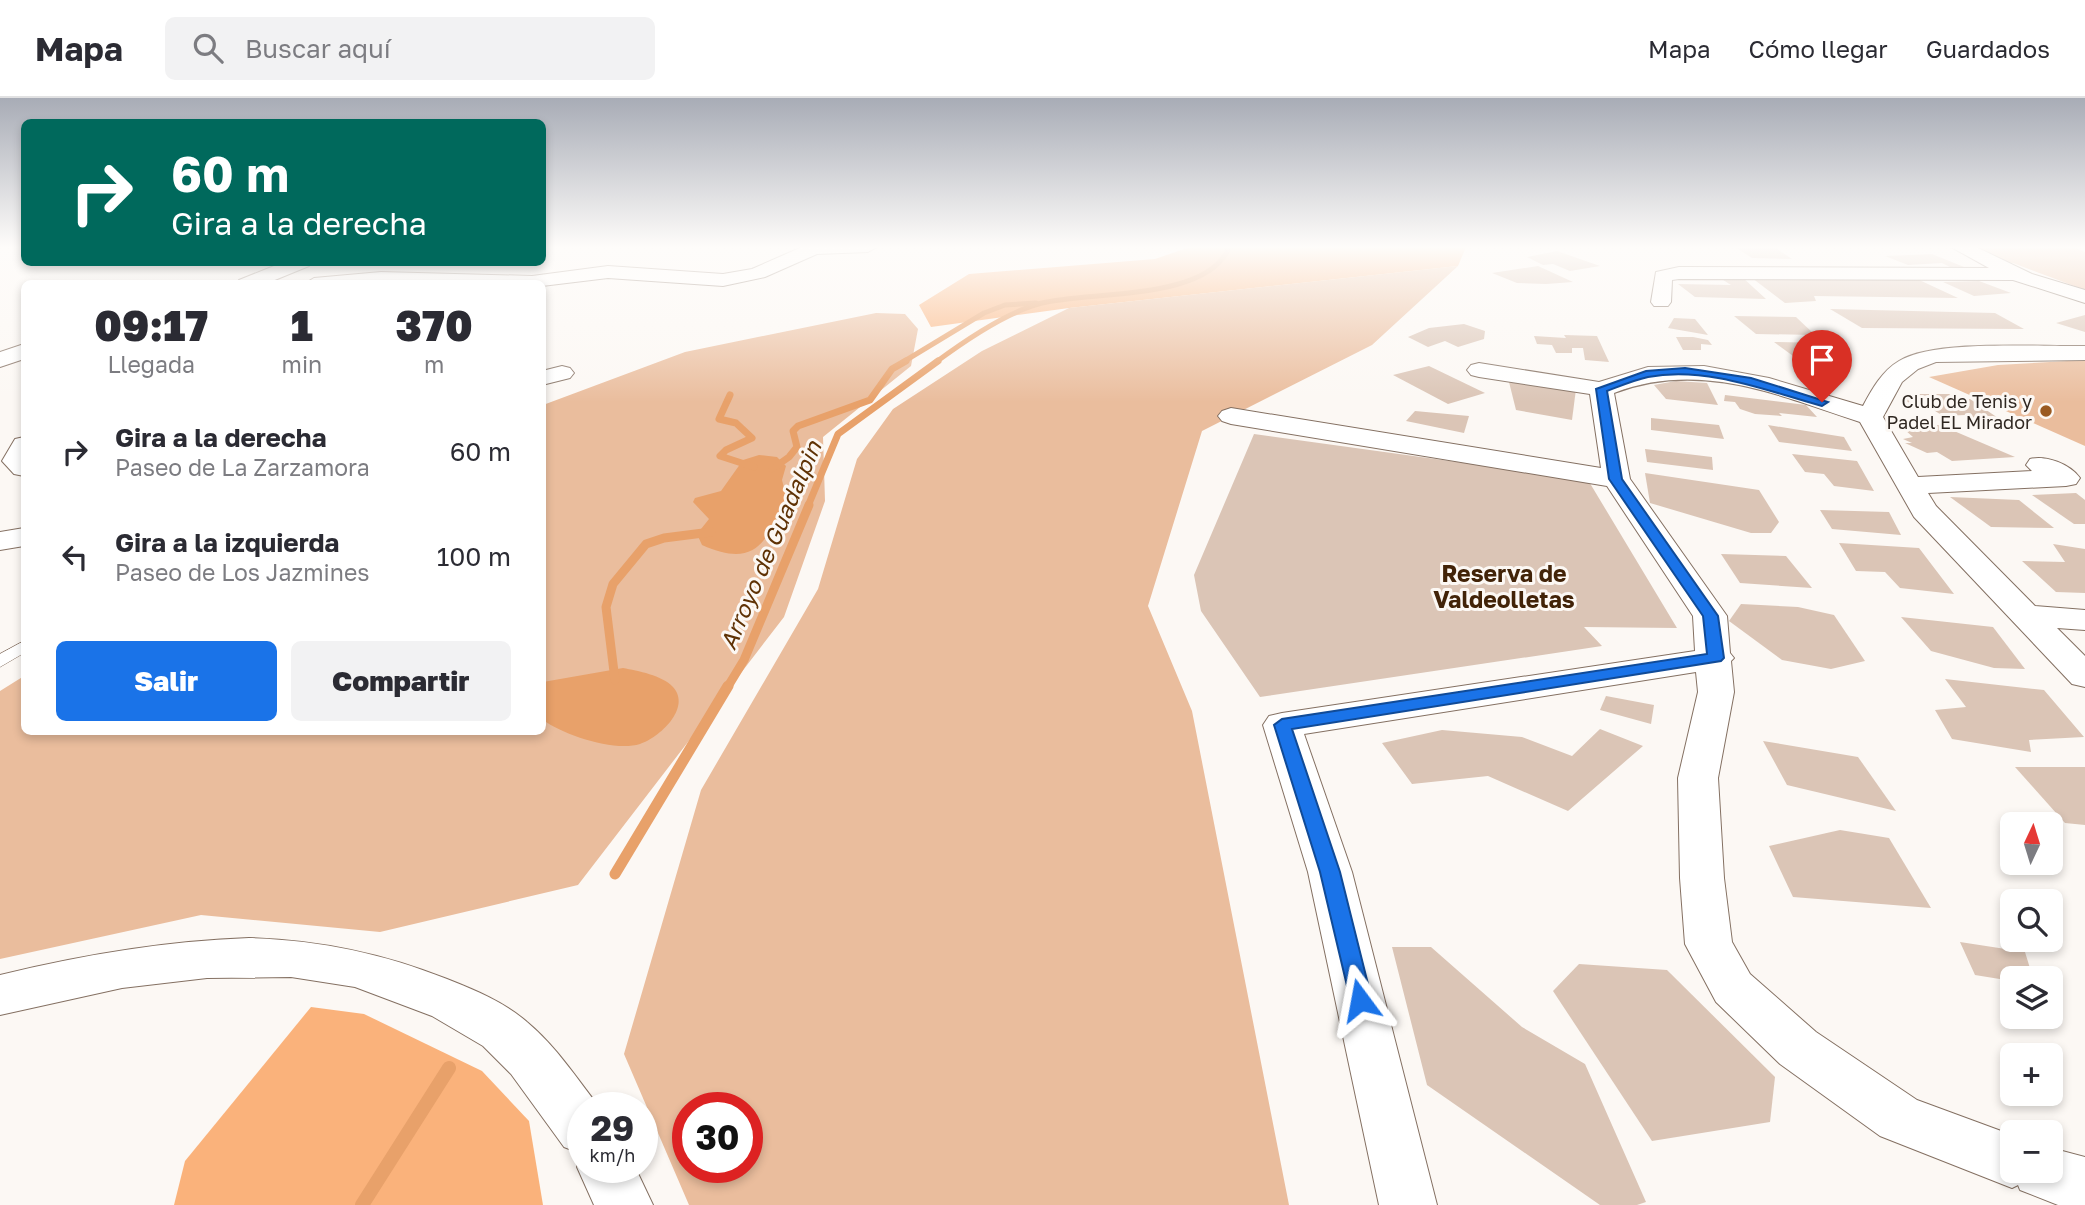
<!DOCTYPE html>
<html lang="es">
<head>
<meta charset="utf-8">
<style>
	:root { --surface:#fff; --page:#f2f2f3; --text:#2b2b33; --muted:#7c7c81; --line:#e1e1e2; --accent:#1a73e8 }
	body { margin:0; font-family:"Golos Text",sans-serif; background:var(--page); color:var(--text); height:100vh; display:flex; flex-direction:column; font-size:26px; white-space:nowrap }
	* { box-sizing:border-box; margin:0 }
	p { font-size:23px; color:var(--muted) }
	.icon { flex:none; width:38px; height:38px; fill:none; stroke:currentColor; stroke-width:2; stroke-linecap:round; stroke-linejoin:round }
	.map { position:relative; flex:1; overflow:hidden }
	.sheet { position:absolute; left:21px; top:182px; width:525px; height:455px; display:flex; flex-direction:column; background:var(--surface); border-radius:10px; box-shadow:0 4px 10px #0003 }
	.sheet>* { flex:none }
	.hud { position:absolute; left:21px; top:21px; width:525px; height:147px; border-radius:10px; box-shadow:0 4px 10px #0003; background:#00695c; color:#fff; overflow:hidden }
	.needle { width:46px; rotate:4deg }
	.buttons { position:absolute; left:2000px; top:714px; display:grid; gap:14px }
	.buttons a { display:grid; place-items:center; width:63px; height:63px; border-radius:10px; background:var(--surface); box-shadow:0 4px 10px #0003; font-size:35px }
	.speed { position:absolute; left:567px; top:994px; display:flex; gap:14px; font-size:35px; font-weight:700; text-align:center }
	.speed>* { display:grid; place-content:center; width:91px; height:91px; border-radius:50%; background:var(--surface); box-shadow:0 4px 10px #0003; line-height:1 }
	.speed small { font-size:18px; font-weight:400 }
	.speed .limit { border:10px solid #d22; background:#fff; color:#111 }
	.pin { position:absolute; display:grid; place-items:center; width:60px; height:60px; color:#fff; margin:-72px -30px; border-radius:50% 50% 50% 0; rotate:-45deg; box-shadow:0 0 7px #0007 }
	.pin .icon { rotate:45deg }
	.me { position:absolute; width:77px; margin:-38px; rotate:347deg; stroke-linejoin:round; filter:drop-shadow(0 0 5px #0008) }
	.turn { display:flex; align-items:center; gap:24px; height:147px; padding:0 35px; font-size:32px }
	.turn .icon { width:91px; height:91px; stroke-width:2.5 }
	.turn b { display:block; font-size:49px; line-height:60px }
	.eta { display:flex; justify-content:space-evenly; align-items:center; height:119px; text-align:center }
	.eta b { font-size:42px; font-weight:800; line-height:49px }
	.action { display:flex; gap:14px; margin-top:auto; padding:14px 35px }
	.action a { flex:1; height:80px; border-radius:10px; background:var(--accent); color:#fff; font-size:28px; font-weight:800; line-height:80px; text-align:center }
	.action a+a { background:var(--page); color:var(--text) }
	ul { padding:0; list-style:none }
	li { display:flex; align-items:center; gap:21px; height:105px; padding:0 35px }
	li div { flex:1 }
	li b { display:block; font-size:26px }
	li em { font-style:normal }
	header { display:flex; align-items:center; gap:42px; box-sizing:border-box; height:98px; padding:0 35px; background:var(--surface); border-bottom:2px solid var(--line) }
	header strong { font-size:33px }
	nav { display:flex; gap:38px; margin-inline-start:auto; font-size:24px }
	.search { width:490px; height:63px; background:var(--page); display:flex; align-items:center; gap:18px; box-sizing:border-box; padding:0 24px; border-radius:10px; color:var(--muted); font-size:26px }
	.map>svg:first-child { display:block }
	.green { fill:#eabd9d; fill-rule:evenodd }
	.forest { fill:#fab27b }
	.water { fill:#e8a16a }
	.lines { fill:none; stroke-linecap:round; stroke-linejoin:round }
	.stream-far4 { stroke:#e8a16a; stroke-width:5 }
	.stream-far3 { stroke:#e8a16a; stroke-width:7 }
	.stream-far2 { stroke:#e8a16a; stroke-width:9 }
	.stream-far1 { stroke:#e8a16a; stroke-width:11 }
	.stream { stroke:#e8a16a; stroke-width:14 }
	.building { fill:#dbc5b6 }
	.lane-casing { stroke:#847062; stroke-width:1 }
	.street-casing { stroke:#847062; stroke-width:2 }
	.lane { fill:#fff; fill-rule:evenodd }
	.street { fill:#fff; fill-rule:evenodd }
	.route { fill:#1a73e8; stroke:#114b97; stroke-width:2 }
	.poi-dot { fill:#9a5a22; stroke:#fcf8f4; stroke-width:2.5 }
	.labels { text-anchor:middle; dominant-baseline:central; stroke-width:6; stroke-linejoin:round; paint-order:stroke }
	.far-poi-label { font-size:18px; fill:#2f2721; stroke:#fcf8f4; text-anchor:end }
	.water-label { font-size:23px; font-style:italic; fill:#5f3205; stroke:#fcf8f4 }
	.neighbourhood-label { font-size:23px; font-weight:bold; fill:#422308; stroke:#fcf8f4 }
</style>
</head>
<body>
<header>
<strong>Mapa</strong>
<div class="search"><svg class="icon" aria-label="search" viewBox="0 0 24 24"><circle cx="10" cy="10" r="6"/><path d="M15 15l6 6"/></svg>Buscar aquí</div>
<nav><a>Mapa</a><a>Cómo llegar</a><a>Guardados</a></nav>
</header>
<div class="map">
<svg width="2085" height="1107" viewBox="0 0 2085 1107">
	<rect width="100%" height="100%" fill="#fcf8f4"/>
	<g class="green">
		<polygon points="1976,149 2074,149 2085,154 2085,192 2013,165 1998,164"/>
		<path d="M1458 168 1372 247 1202 333 1148 508 1192 613 1289 1107H689L624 956 701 692 818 491 857 361 893 311 982 253 1069 210ZM688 1010H747V1069H688Z"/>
		<polygon points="876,215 905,216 918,231 911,268 823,339 825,403 784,519 578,787 380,834 201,817 0,861 0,593 24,578 24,634 542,634 543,307 685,254"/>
		<polygon points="2085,262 2085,348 1929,279 1998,267"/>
	</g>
	<g class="forest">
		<polygon points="1190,149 1466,149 1458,168 1069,210 931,229 919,207 969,176 1155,161"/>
		<polygon points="311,909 364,916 482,973 529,1023 543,1107 174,1107 185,1063"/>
	</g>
	<g class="water">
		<path d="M759 357 777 359 786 368 782 382 786 398C768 441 758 472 702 447L697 436 709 421 693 404 695 400 721 393 743 362Z"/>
		<path d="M623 570C638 573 662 577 673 589 692 610 659 640 640 646 614 654 564 637 543 622V584Z"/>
	</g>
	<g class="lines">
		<g class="stream-far4">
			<polyline points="903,264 984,215 1005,207 1036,205"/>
			<path d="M936 264C963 244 1009 213 1042 205 1090 193 1209 203 1229 149"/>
		</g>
		<g class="stream-far3">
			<polyline points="730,297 719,321 736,325 752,340 726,352 720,358 754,369"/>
			<polyline points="772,371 789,359 797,349 793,333 798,328 870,302 892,271 906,263"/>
			<polyline points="808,408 838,336 938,263"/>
		</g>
		<g class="stream-far2">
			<polyline points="615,582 606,509 613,486 646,446 664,440 711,434"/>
			<polyline points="727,590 744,562 809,407"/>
		</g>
		<polyline class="stream-far1" points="615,776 728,588"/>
		<polyline class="stream" points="362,1107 449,970"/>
	</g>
	<g class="building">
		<polygon points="1735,149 1774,149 1792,161 1752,160"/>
		<polygon points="1557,153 1600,168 1570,173 1553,166 1543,167 1527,159"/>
		<polygon points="1932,156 1964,169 1950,169 1942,165 1908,167 1885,158"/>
		<polygon points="1538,168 1573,184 1546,186 1517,185 1492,175"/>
		<polygon points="1742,179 1766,201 1695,199 1678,186 1731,187 1720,180"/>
		<polygon points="1752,180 1915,180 1958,200 1814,198 1816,203 1785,205"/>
		<polygon points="1979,183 2011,195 1974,198 1943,184"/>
		<polygon points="1830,211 1995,215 2024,231 1862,230"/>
		<polygon points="2085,217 2085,234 2056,225"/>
		<polygon points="1734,218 1796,219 1815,237 1756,236"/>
		<polygon points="1674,220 1695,221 1708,237 1668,230"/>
		<polygon points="1464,226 1485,233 1484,241 1458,249 1445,243 1428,249 1408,239 1429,230"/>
		<polygon points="1564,237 1597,238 1609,264 1585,262 1583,250 1572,250 1572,255 1556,255 1552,247 1537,246 1534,238 1566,240"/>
		<polygon points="1676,239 1693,239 1708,242 1712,247 1701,246 1701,252 1683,252"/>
		<polygon points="1774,244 1825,245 1851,264 1800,263"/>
		<polygon points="1429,268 1485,295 1448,306 1393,277"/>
		<polygon points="1676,283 1707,285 1718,307 1666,301 1654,287"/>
		<polygon points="1509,284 1576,291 1572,322 1516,312"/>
		<polygon points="1904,296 1949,296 1956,301 1970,301 2001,322 1974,323 1965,317 1943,318 1932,311 1919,310 1900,300 1909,301"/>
		<polygon points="1725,297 1806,307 1817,319 1779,315 1782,318 1755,316 1740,311 1735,304 1724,303"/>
		<polygon points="1415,313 1469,318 1464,335 1406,323"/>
		<polygon points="1651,320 1719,327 1724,341 1651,332"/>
		<polygon points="1768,327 1844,339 1852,353 1779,344"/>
		<polygon points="1940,327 2015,359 1952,363 1937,354 1927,355 1905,345 1912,345 1903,341 1913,339 1905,332 1923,332 1915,328"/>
		<polygon points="1254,336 1588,382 1677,530 1584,529 1602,548 1260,599 1201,513 1194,477"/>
		<polygon points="1645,351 1712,359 1713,372 1647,364"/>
		<polygon points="1792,356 1857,363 1874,393 1834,388 1824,376 1805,374"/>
		<polygon points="1645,375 1759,392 1779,424 1771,435 1751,435 1650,405"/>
		<polygon points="2076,395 2085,402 2085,426 2074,426 2032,397"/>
		<polygon points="1950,399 2019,402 2054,430 1991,429"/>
		<polygon points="1820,412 1889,414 1901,437 1832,431"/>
		<polygon points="1839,445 1919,450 1954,496 1900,490 1885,474 1856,473"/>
		<polygon points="2053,446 2085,451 2085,495 2056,494 2022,463 2065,464"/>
		<polygon points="1721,456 1786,458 1812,490 1740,485"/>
		<polygon points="1741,506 1798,509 1834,517 1865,563 1831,571 1782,562 1729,523"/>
		<polygon points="1901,519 1993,529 2025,571 1994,570 1931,553"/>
		<polygon points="1945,581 2044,592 2084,639 2029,642 2031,654 1952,641 1935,612 1966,609"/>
		<polygon points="1606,598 1654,607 1651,626 1600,612"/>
		<polygon points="1600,631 1643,648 1568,713 1488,678 1412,686 1382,645 1442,632 1522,639 1572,658"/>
		<polygon points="1763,643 1858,659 1896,713 1787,687"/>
		<polygon points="2015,669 2085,669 2085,727 2065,725"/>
		<polygon points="1840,732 1889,740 1931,810 1793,799 1769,748"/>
		<polygon points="1960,844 2025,854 2033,880 2012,880 2012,883 1975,877"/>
		<polygon points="1392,849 1431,849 1522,929 1585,966 1646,1104 1637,1107 1600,1107 1427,987"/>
		<polygon points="1579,866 1667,872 1775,979 1770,1024 1652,1043 1553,893"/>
	</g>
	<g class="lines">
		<g class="lane-casing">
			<polygon id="lane" points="24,543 24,555 0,569 0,556"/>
		</g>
		<g class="street-casing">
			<g id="street">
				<polygon points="877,149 868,154 817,156 765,179 723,188 608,180 542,188 542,186 304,186 314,180 381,174 532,178 608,168 723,176 752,171 802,149"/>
				<polygon points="1951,149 1976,149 2032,176 2085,192 2085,205 2013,182 1679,181 1672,182 1671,204 1668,208 1654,208 1651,204 1656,174 1679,169 1989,170"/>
				<polygon points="284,164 311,164 309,168 265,186 236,186 239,182"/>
				<polygon points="24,246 24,261 0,269 0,254"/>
				<path d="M2085 248V262L1936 264 1918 271 1902 284 1883 319 1918 379 2032 373 2026 367 2030 361C2046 357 2070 366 2080 380L2076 386 2066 388 1928 395 1936 408 2035 508 2085 512V532L2057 530 2085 558V589L2072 586 1914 419 1860 324C1778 297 1700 262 1614 295L1630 381 1727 518 1730 555 1734 560 1731 563 1734 594 1718 680 1724 780 1732 844 1750 876 1816 934 1917 1002 2012 1037V1073H2051V1050L2085 1059V1107H2058L2020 1092 2018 1087 2012 1090 1880 1038 1780 966 1716 904 1685 846 1680 780 1678 680 1698 594 1696 574 1304 636 1352 774 1437 1107H1379L1308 774 1263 627 1269 618 1282 615 1695 553 1693 518 1607 388 1231 326 1222 323 1218 318 1222 313 1231 310 1601 370 1590 296 1479 279 1471 277 1467 272 1471 267 1479 265 1599 284 1648 269 1704 268 1769 280 1863 308C1872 291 1882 273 1899 263 1935 241 2040 249 2085 248Z"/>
				<polygon points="562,268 570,270 574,275 570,280 542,287 542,273"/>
				<polygon points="24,339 24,378 14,376 2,363 15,341"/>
				<polygon points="24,430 24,448 0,452 0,434"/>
				<path d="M249 840C319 842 382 855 447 881 475 892 504 904 527 924 556 948 577 981 600 1010H583V1069H635L653 1107H594L577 1069 582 1056 564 1049 511 976 483 948 432 918 355 889 291 879 207 880 122 890 0 917V877C82 857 164 843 249 840Z"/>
			</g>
		</g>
		<use href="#lane" class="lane"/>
		<use href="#street" class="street"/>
	</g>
	<linearGradient id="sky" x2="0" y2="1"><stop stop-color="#a8acb6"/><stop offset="0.49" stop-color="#fefcfa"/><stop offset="1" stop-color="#fefcfa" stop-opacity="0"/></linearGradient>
	<rect width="2085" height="304" fill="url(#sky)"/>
	<path class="route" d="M1685 270 1751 280 1828 304 1822 308C1767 293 1707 268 1648 279 1634 282 1620 288 1607 293L1622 381 1718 518 1724 560 1721 563 1292 631 1340 774 1372 902 1368 909 1360 912 1352 909 1320 774 1274 627 1282 621 1707 556 1703 518 1609 381 1596 291 1646 273Z"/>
	<circle class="poi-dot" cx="2046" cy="313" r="7"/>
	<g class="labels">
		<g class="far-poi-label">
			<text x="2032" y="303">Club de Tenis y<tspan x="2032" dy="21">Padel EL Mirador</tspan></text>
		</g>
		<g class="water-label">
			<text transform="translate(770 447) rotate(-67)">Arroyo de Guadalpin</text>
		</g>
		<g class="neighbourhood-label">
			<text x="1504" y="475">Reserva de<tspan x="1504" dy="26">Valdeolletas</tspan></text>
		</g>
	</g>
</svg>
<div class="buttons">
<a><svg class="needle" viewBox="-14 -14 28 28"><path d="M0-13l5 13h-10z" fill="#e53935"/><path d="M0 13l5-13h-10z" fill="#7c7c81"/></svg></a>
<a><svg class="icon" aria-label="search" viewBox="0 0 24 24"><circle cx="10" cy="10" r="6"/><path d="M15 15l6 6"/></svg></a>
<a><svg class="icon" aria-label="layers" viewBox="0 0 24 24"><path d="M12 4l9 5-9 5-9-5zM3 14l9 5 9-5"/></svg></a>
<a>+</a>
<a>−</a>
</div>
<div class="speed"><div>29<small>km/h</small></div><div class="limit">30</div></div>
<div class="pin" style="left:1822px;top:304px;background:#d93025"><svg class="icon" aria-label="arrive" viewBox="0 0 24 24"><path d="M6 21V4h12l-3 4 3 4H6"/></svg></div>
<svg class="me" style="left:1360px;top:902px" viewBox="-20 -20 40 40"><path d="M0-17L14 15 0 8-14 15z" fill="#1a73e8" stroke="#fff" stroke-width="4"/></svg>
<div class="hud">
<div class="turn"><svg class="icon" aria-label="right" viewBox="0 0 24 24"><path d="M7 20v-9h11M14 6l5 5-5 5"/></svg><div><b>60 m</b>Gira a la derecha</div></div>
</div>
<section class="sheet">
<div class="eta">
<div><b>09:17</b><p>Llegada</p></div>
<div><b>1</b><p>min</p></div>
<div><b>370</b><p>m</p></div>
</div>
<ul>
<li><svg class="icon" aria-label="right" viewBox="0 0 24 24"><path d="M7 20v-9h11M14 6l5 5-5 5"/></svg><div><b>Gira a la derecha</b><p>Paseo de La Zarzamora</p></div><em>60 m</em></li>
<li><svg class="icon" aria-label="left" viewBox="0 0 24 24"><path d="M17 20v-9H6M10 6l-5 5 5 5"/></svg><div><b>Gira a la izquierda</b><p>Paseo de Los Jazmines</p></div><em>100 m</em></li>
</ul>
<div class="action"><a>Salir</a><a>Compartir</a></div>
</section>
</div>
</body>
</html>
